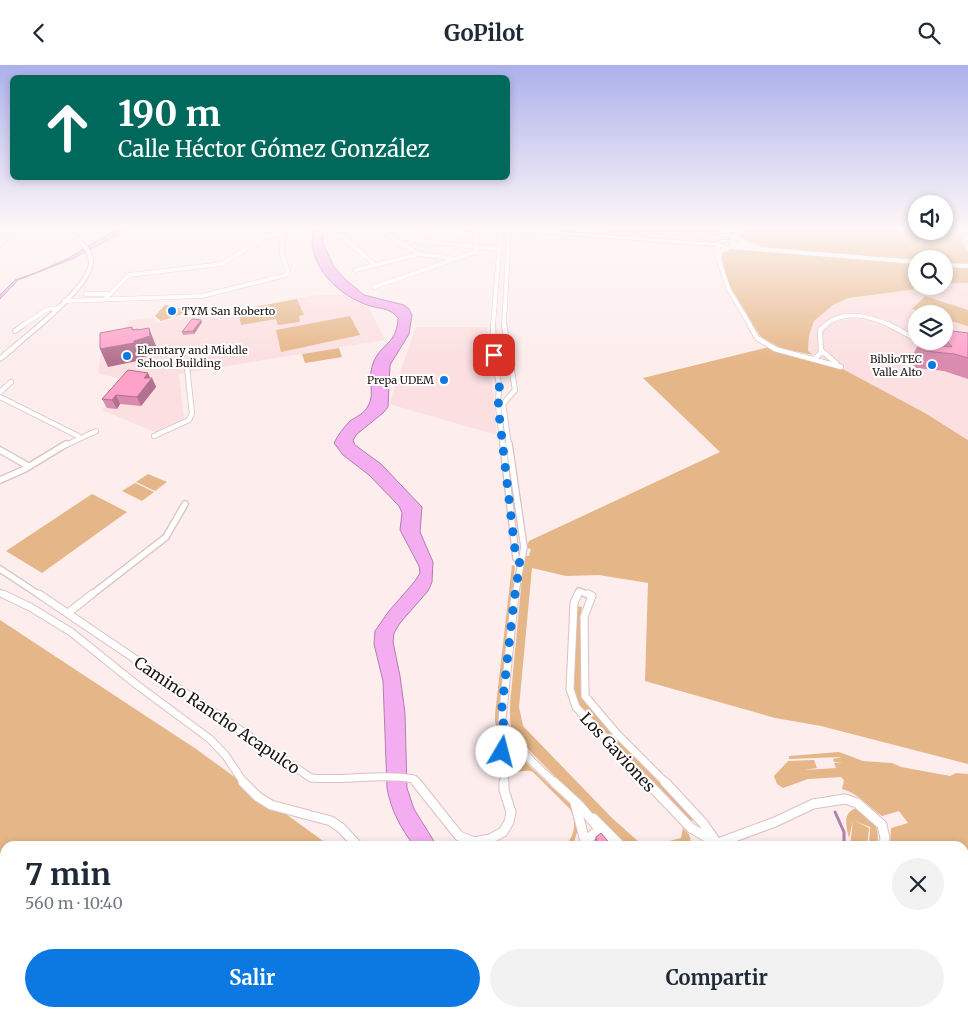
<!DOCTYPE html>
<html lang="es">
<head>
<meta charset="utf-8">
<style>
	:root { --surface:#fff; --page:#f2f2f3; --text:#1f2937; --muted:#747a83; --accent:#0b79e1 }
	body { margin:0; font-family:Merriweather,serif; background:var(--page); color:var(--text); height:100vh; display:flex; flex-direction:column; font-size:19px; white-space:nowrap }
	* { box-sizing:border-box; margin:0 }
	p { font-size:16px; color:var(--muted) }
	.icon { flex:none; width:28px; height:28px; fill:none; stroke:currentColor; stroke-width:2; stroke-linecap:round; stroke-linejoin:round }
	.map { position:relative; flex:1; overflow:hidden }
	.sheet { position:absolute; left:0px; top:776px; width:969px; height:176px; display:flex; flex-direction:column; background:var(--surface); border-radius:15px 15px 0 0; box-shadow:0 2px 8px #0003 }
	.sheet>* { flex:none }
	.guide { position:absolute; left:10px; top:10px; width:500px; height:105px; border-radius:8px; box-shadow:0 2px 8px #0003; background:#00695c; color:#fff; overflow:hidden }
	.fabs { position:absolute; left:908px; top:130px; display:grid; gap:10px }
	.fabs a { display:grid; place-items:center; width:45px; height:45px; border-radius:50%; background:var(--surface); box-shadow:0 2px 8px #0003; font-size:25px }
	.pin { position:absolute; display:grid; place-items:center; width:42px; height:42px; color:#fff; margin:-21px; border-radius:10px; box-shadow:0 2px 8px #0006 }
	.me { position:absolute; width:55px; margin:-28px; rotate:8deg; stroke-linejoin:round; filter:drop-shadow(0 0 4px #0008) }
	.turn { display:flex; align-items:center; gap:18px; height:105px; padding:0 25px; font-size:22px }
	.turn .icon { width:65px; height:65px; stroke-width:2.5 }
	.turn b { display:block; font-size:35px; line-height:42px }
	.round { display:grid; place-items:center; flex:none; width:52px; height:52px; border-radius:26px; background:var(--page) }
	.summary { display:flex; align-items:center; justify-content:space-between; height:85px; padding:0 25px }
	h1 { font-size:30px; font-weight:700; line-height:38px }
	.cta { display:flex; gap:10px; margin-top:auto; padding:10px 25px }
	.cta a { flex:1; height:58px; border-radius:30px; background:var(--accent); color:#fff; font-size:20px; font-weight:700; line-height:58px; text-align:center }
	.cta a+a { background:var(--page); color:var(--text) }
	header { display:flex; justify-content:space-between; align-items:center; height:65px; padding:0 25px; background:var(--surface); font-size:22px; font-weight:700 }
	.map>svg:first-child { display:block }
	.built { fill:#fcdfe0; fill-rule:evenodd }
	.green { fill:#e5b687 }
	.water { fill:#f3adf0; stroke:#b27fae }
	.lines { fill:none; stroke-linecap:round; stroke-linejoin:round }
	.stream { stroke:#b27fae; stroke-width:3 }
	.street-tunnel { stroke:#dbcccc; stroke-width:9; stroke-dasharray:9 4.5; stroke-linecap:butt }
	.street-far4-casing { stroke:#dbc1c1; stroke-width:5 }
	.street-far3-casing { stroke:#dbc1c1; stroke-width:6 }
	.street-far2-casing { stroke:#dbc1c1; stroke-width:8 }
	.street-far1-casing { stroke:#dbc1c1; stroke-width:9 }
	.street-casing { stroke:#dbc1c1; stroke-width:11 }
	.secondary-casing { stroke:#dbc1c1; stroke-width:2 }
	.street-far4 { stroke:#fff; stroke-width:4 }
	.street-far3 { stroke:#fff; stroke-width:4.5 }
	.street-far2 { stroke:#fff; stroke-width:5.5 }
	.street-far1 { stroke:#fff; stroke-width:7 }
	.street { stroke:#fff; stroke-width:9 }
	.secondary { fill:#fff; fill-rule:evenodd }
	.wall { fill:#db8bae }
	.shaded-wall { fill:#b2718d }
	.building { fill:#ffa2ca; stroke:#b2718d }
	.route { stroke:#0b79e1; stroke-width:9; stroke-dasharray:0 16.2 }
	.poi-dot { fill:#0b79e1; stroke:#fff; stroke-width:2 }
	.labels { text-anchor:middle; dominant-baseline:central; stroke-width:4; stroke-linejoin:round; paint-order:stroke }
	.far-poi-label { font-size:11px; fill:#1c1313; stroke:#fff; text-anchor:start }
	.near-street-label { font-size:16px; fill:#1c1313; stroke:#fff }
</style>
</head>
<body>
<header><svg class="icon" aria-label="back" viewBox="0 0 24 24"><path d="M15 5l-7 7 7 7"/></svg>GoPilot<svg class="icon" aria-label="search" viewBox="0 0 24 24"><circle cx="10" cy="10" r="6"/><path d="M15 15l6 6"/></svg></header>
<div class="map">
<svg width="968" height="952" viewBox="0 0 968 952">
	<rect width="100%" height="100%" fill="#fdeded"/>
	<g class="built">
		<polygon points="576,164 728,164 719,171 695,173"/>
		<path d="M948 218H968V374L925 348 808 287 809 270 814 256 833 240 848 233 864 229 921 222H938L944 221ZM916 249H944V276H916Z"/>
		<polygon points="314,230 344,230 369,243 385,275 179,309 184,354 157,368 102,345 128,316 98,308 101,289 131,255 154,253 158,258 192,249 203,253"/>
		<polygon points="416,262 487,262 497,370 389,339"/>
	</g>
	<g class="green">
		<polygon points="746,164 916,164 916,166 944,166 944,164 955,164 968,187 968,199 944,198 944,194 916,194 916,195 764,183 740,173 740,171"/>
		<polygon points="731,184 916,198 916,221 940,221 848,233 833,240 814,256 809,270 808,286 813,290 780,283 760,271 728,218 721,189"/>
		<polygon points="944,200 968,202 968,218 948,218 944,219"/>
		<polygon points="925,231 968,245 968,261 944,254 944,249 928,249 912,244"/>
		<polygon points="297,234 304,250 299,251 300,257 278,260 276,254 241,260 238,245"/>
		<polygon points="165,240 175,241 175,244 181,243 186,248 161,256 155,251"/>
		<polygon points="350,251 360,270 281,287 276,265"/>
		<path d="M769 282 837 301 925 348 968 375V699L821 661 775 653 645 616 648 518 599 510 566 511 532 503 519 642 523 661 612 753 640 778 658 779 681 773 683 763C689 769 694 774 687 781H624L523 679 512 666 510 655V639L523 502 525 491H529L531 484 526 483 529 476 720 387 643 313Z"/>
		<polygon points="339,283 342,292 305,298 302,289"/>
		<polygon points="148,409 167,417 155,426 136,417"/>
		<polygon points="135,418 154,427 142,436 122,426"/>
		<polygon points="92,429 127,447 42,508 6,486"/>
		<polygon points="512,500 515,501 499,655 503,673 500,686 500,707 498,707 499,670 495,657 495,649"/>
		<polygon points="577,541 582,542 580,552 581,633 623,681 695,753 691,756 581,642 574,627"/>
		<polygon points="0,555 196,684 330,781 5,781 5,948 549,948 555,952 0,952"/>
		<path d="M839 687 863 696 892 698 901 702 950 711 956 708 968 709V896L964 895V781H890L891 763 908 758 899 746 882 751C868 742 859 728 842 724L844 715 841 712 808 714 783 723 777 719 774 711 788 696 814 695 817 703 804 705 836 703 834 698H843L834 697 833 694 842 692 789 694V691Z"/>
		<path d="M517 692 522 694 572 741 578 764 574 777 570 781H565C575 770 577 757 570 744L533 707C525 704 519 708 510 707L512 696Z"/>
		<path d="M854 744C872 746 881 764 877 781H869L870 762 855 756 869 763 867 781H850L853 756 849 773C847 763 842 750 854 744Z"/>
	</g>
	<g class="water">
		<polygon points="117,164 128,164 72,194 18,215 0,234 0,230 15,215 35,208 69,193"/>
		<path d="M313 164H322L323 178 334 202 346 215 364 230 404 240 409 244 412 250 409 269 390 300 388 342 383 348 357 369 353 375 355 380 381 399 422 442 420 467 433 497 432 517 428 526 400 558 394 568 393 577 400 611 405 648 407 723 414 744 437 781H414C401 763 391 746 387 723L383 616 374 579 375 566 389 546 415 516 420 508 419 501 400 465 402 448 399 441 369 410 343 390 334 378C338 370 344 362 350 356 357 351 364 349 368 341 376 329 366 313 374 296 382 278 397 279 398 253 390 242 378 244 367 240 340 230 316 208 312 179 312 173 313 169 313 164Z"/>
	</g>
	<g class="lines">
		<g class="stream">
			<polyline points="835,747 844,767 844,781"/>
			<polyline points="790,952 791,948"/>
		</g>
		<polyline class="street-tunnel" points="740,948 745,952"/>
		<g class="street-far4-casing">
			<g id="street-far4">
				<polyline points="390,164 386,167 389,171 419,189 456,194"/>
				<polyline points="961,164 968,175"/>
				<polyline points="333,170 342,171 375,200"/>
				<polyline points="411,175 498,184"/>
				<polyline points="733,178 754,180"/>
				<polyline points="719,181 716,187 729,225 750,260"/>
				<polyline points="733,182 916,197"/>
				<polyline points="719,192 721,186 728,183"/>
				<polyline points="944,200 968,201"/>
				<polyline points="356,205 419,189"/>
				<polyline points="374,222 476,187 477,173 474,170 429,164"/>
				<polyline points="86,229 110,229"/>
				<polyline points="105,234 129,210 222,199 260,175 275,169 282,170 282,190 288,206"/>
				<polyline points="64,236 202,231 286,210 288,206"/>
				<polyline points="23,260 48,244 58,243"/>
				<polyline points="493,260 501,164"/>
				<polyline points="504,260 509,165"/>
				<path d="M825 260C845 244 869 251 890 260"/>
			</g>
		</g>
		<g class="street-far3-casing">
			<g id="street-far3">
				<polyline points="493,259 494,289 499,320 498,340 503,381"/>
				<polyline points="504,259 515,325 503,339 509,381"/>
				<polyline points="749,259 757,273 775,284 841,302"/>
				<polyline points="888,259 916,274"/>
				<polyline points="15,266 25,259"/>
				<polyline points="921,276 926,279"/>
				<polyline points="821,285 837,299"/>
				<polyline points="814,294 821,288 820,265 827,259"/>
				<polyline points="0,327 11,317"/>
				<polyline points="0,332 78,371"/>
				<polyline points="154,371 189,355 192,348 187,303"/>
				<polyline points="64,381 96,366"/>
			</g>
		</g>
		<g class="street-far2-casing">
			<g id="street-far2">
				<polyline points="503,379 516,493 520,498"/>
				<polyline points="509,379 524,482 515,531"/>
				<polyline points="0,385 28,401"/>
				<polyline points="0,415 25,404 66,379"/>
				<polyline points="0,504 41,531"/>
				<polyline points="0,528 6,531"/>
				<polyline points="90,531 166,472 185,439"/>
				<polyline points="577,531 579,526 591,531"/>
			</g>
		</g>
		<g class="street-far1-casing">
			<g id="street-far1">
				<polyline points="3,529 30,542 71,567 137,620 210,674 226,691 244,718"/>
				<path d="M39 529 311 713C345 716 380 708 414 714L417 718"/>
				<path d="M515 529 502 655C514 681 534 699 555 718"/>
				<polyline points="578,529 574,538 570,624 576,642 648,718"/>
				<polyline points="588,529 592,531 584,552 585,631 617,669 666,718"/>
				<polyline points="68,548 92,529"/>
				<polyline points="505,695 509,693 516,680"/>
				<polyline points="504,718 505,695 502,687 507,666"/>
			</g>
		</g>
		<g class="street-casing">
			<g id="street">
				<polyline points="243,717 258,732 271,740 331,756 341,763 358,781"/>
				<polyline points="416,717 459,771 474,777 490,774 503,767 509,757 511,747 504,725 504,717"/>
				<polyline points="554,717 579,740 614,781"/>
				<polyline points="647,717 691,763 717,778 703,758 665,717"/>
				<polyline points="575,738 585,776 590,781"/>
				<polyline points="593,753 621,781"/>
				<polyline points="585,776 599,765"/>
				<polyline points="710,781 775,757 813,739 845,734 857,738 882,760 885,773 883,781"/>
				<polyline points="964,906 968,907"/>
				<polyline points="106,948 114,952"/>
				<polyline points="544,948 549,952"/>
				<polyline points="896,948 906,952"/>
				<polyline points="212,952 215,948"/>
			</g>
		</g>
		<g class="secondary-casing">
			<g id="secondary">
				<polygon points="15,164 19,164 0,181 0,178"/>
				<path d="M63 164H67L70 166C79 173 93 184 93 196 94 219 41 262 24 276 16 283 9 291 0 296V291C19 274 89 222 89 197 89 182 72 172 63 164Z"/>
				<path d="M497 164H524L715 178V177L721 175H731L732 173 726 171 699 176 697 175 726 169 733 170 737 164H741L737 171 753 179 749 180 736 174 733 176 737 179V181C730 184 724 184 718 181L499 165ZM722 177H729L732 180 726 181 720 178Z"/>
			</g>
		</g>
		<use href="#street-far4" class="street-far4"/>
		<use href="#street-far3" class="street-far3"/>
		<use href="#street-far2" class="street-far2"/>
		<use href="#street-far1" class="street-far1"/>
		<use href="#street" class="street"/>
		<use href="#secondary" class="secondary"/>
	</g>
	<g class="wall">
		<polygon points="202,257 194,269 183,270 182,267"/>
		<polygon points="944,265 968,268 968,314 944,306 916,303 910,295 919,278 930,279 932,276 944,276"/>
		<polygon points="150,313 152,313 156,322 141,341 120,339 117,344 107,343 102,334"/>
		<polygon points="596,772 611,781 595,781 594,777"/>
	</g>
	<g class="shaded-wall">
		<polygon points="201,255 202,257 194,269 193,266"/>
		<polygon points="132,262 137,275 142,273 149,263 156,281 157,288 141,293 142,295 108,302 100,284"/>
		<polygon points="148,308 151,315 152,313 156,322 141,341 137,332 144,313"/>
		<polygon points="116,330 120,339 117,344 112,335"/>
	</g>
	<g class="building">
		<polygon points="192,254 201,255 193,266 182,267"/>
		<polygon points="132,262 132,265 138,264 138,265 149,263 150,271 134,276 134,278 100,284 100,268"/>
		<polygon points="944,265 968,268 968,293 954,289 925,286 919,278 952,282 944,272"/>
		<polygon points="128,305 148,308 144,313 152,313 137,332 116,330 112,335 102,334"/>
		<polygon points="601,768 612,781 599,781 597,779 596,772"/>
	</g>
	<linearGradient id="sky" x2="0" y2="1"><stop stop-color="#acb1eb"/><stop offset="0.55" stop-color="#fef7f7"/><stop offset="1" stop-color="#fef7f7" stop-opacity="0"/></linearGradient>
	<rect width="968" height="297" fill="url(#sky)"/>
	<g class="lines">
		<path class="route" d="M494 290C497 307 502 323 498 340L516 494 520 498 514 535 502 642V655L507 666 502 687"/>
	</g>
	<g class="poi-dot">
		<circle cx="172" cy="246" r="5"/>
		<circle cx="127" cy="291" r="5"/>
		<circle cx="932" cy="300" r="5"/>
		<circle cx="444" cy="315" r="5"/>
	</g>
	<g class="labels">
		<g class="far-poi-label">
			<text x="182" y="246">TYM San Roberto</text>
			<text x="137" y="285">Elemtary and Middle<tspan x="137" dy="13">School Building</tspan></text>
			<text x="922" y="294" text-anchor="end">BiblioTEC<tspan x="922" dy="13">Valle Alto</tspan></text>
			<text x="434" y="315" text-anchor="end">Prepa UDEM</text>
		</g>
		<g class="near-street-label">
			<text transform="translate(217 650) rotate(34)">Camino Rancho Acapulco</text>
			<text transform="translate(618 687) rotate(47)">Los Gaviones</text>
		</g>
	</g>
</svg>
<div class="fabs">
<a><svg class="icon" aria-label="sound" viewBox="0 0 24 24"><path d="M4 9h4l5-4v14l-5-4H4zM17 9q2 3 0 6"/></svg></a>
<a><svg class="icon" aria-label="search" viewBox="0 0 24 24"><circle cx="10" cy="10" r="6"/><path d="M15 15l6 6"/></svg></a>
<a><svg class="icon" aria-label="layers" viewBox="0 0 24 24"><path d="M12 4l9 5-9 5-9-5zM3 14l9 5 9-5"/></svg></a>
</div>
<div class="pin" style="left:494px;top:290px;background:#d93025"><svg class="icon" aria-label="arrive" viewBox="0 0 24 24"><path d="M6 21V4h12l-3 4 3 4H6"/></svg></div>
<svg class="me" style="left:502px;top:687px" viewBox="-20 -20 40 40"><circle r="19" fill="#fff"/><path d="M0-13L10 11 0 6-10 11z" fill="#0b79e1"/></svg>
<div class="guide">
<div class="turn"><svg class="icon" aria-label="ahead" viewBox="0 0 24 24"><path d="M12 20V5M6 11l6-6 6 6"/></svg><div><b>190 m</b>Calle Héctor Gómez González</div></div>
</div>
<section class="sheet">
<div class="summary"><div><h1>7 min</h1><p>560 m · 10:40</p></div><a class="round"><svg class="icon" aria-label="close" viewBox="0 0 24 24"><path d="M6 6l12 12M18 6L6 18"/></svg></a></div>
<div class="cta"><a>Salir</a><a>Compartir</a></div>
</section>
</div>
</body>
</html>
